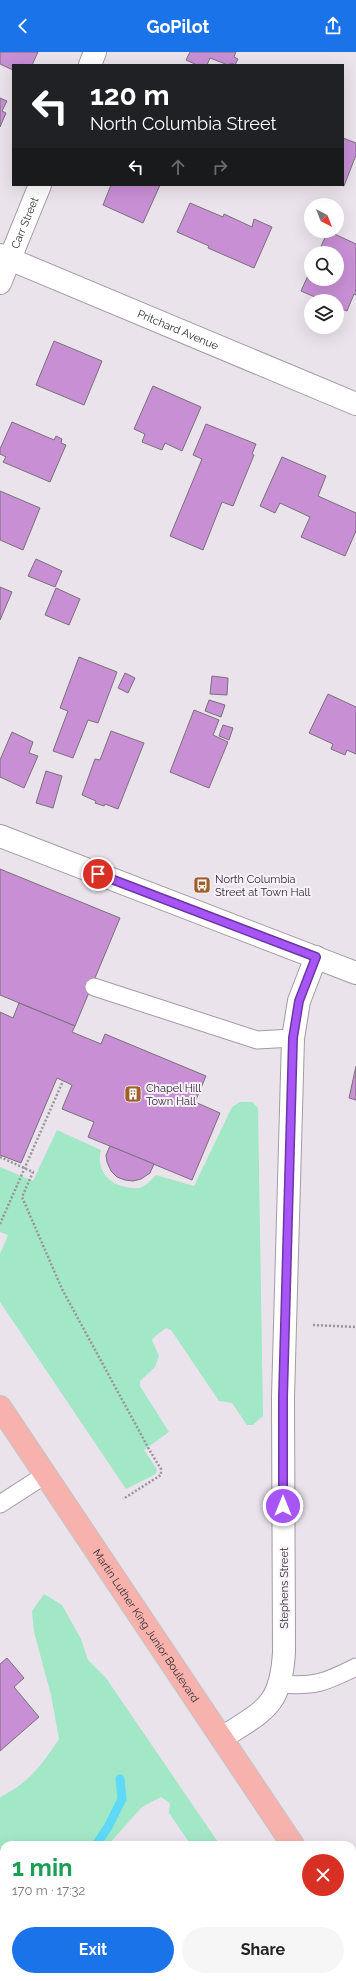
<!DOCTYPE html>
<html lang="en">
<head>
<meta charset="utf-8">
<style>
	:root { --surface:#fff; --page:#f6f6f6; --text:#222; --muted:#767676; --accent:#1a73e8 }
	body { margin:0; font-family:Raleway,sans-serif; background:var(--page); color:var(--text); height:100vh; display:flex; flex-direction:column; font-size:15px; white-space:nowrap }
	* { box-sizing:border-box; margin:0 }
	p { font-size:13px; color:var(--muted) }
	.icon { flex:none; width:22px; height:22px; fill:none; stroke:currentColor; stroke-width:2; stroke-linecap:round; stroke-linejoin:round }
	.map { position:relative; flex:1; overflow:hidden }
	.panel { position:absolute; left:0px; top:1789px; width:356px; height:140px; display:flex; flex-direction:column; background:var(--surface); border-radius:12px 12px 0 0; box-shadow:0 4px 16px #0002 }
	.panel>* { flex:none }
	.banner { position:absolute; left:12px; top:12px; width:332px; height:122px; border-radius:0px; box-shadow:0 4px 16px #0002; background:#202124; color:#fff; overflow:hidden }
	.needle { width:26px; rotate:138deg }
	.fabs { position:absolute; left:304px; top:146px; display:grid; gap:8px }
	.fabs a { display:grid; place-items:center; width:40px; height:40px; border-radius:50%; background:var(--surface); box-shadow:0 4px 16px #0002; font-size:20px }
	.pin { position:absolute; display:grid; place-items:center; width:34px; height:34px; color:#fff; margin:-17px; border:2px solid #fff; border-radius:50%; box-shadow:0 1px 4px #0007 }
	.me { position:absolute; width:44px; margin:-22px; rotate:0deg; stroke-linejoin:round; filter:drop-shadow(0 0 3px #0008) }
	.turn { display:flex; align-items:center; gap:14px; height:84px; padding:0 12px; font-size:18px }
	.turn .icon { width:52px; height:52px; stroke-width:2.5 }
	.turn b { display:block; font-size:28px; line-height:34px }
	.lanes { display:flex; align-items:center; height:38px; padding:0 12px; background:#0003; justify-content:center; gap:20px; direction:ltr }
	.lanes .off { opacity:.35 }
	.round { display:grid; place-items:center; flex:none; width:42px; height:42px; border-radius:21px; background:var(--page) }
	.summary { display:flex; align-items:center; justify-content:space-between; height:68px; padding:0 12px }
	h1 { font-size:24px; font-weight:700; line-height:30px; color:#1e9e55 }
	.cta { display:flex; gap:8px; margin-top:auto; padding:8px 12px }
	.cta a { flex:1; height:46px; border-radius:24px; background:var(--accent); color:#fff; font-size:16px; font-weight:700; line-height:46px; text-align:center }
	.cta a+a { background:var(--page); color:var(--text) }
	header { display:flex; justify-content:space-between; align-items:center; height:52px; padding:0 12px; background:var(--accent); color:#fff; font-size:18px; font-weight:700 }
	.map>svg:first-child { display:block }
	.green { fill:#a2e8c6 }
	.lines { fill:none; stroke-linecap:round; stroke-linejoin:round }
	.stream { stroke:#5fdaf6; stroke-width:9 }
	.building { fill:#c88fd5; stroke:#787179 }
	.service-casing { stroke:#a39ba4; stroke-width:19 }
	.minor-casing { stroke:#a39ba4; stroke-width:24 }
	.primary-casing { stroke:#c4c3c4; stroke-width:24 }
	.path { stroke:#99939a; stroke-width:2.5; stroke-dasharray:2 2; stroke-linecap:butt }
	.service { stroke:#fff; stroke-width:17 }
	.minor { stroke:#fff; stroke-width:22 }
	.primary { stroke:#f7b2ad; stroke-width:22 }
	.route-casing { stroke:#6d37a1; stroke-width:10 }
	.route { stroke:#a855f7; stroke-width:7 }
	.labels { text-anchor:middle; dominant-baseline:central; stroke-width:4; stroke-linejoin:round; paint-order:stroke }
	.street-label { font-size:11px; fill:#2d2a2e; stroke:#f8f0fa }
	.poi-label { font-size:11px; fill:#2d2a2e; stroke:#f8f0fa; text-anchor:start }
</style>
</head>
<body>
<header><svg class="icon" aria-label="back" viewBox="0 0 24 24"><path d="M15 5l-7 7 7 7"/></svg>GoPilot<svg class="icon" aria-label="share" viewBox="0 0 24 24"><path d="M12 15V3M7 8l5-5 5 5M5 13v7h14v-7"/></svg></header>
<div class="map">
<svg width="356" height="1929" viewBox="0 0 356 1929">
	<rect width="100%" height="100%" fill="#ebe3ec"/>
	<g class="green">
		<path d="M240 1050H252L258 1056 263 1364 253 1373H247L232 1351 219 1349 171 1278 166 1276 154 1285 152 1288 159 1304 155 1315 140 1329V1334L169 1380 144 1398 157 1417 156 1422 126 1437 0 1250V1202L8 1183 0 1180V1115L33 1129 57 1078 101 1098C96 1116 107 1132 126 1135 131 1136 137 1137 142 1135 147 1133 152 1127 156 1123L194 1134 232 1055Z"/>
		<path d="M44 1542 62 1553 81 1587 88 1608 106 1626 220 1793H191L169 1761 170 1751 161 1745 142 1755 108 1793H4V1803L0 1799V1745C31 1729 40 1715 59 1687L51 1643 34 1580 32 1559Z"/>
		<polygon points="291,1925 311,1925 314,1929 294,1929"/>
	</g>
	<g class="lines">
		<g class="stream">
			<polyline points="96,1793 108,1775 122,1747 120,1727"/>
			<polyline points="0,1830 4,1835"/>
		</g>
	</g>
	<g class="building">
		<polygon points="0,0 38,0 32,13 13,13 13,18 0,12"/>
		<polygon points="190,0 236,0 234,5 238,7 235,13 232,11 228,13 210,6 207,13 197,13 186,8"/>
		<polygon points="0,46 7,49 2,59 6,61 0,75"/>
		<polygon points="343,86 356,91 356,103 344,134 341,133 343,133"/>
		<polygon points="111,133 160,133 143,171 103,153"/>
		<polygon points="190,151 223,165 224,162 252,175 254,167 272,175 254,216 208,196 209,194 177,180"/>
		<polygon points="328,179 356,192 356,243 354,242 347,259 337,255 337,249 324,249 301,239 311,217 311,227 337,227 337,201 318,201"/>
		<polygon points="54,289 102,309 84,353 36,333"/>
		<polygon points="153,334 201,355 182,399 165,391 162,398 142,390 145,382 134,377"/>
		<polygon points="12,370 54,388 56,384 62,387 61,391 66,393 50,430 3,410 6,405 0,402 0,397"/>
		<polygon points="206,372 256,392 252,402 254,403 233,454 222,450 203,498 170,484 202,407 193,403"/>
		<polygon points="282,405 326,424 318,444 356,461 356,479 345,504 301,485 310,465 280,451 275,461 260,454"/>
		<polygon points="0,439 40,456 23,498 0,488"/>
		<polygon points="36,507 62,519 55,535 28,524"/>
		<polygon points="0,535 12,540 0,568"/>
		<polygon points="56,536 80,547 69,573 45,563"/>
		<polygon points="79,605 117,620 98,671 88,668 73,706 53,699 68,659 60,656"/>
		<polygon points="125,621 135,626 128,641 118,636"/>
		<polygon points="212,624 228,626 227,643 210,642"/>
		<polygon points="328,642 356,655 356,702 347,698 345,703 331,697 333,692 309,681"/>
		<polygon points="209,648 225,653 221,665 205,659"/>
		<polygon points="194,658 219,668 213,683 228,690 209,736 170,720"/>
		<polygon points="223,673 233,676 229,688 219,684"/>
		<polygon points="111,679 144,691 118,757 105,752 104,754 95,751 96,749 82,743 95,707 100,708"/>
		<polygon points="12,680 33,690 29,701 38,704 24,736 0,725 0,708"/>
		<polygon points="46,719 62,724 53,756 36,751"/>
		<polygon points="0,817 120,866 75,974 0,943"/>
		<polygon points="19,951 75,974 72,980 101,992 105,982 206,1024 195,1050 220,1061 192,1128 88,1085 94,1070 62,1057 72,1033 57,1026 21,1111 0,1103 0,960 13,966"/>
		<polygon points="356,1014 356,1048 349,1046"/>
		<polygon points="110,1094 154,1112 150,1121 141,1127 133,1129 125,1128 117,1125 111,1119 107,1110 106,1103"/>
		<polygon points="7,1606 24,1626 14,1635 39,1665 0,1699 0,1612"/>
	</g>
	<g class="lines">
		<g class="service-casing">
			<g id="service">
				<polyline points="94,935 257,988 293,986"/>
				<polyline points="0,1452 45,1423"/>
				<path d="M280 1632C315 1635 326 1630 356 1615"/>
			</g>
		</g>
		<g class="minor-casing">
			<g id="minor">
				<polyline points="90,13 95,0"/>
				<path id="s1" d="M0 203 356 352"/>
				<path id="s2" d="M0 231 40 133"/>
				<polyline points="0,784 356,921"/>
				<path d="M222 1686C264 1658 281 1655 284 1600L283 1345 293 986 299 949 316 905"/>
			</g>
		</g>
		<g class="primary-casing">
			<g id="primary">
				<path id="s3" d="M0 1355 293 1793"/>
				<polyline points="352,1883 356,1889"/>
			</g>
		</g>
		<g class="path">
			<polyline points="0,1105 33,1120 22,1145 62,1237 150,1399 161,1417 161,1423 123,1447"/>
			<polyline points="0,1172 63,1029"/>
			<polyline points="313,1273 356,1275"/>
			<polyline points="0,1896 4,1904"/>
			<polyline points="12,1925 14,1929"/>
		</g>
		<use href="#service" class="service"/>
		<use href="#minor" class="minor"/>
		<use href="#primary" class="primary"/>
	</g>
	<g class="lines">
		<g class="route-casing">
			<polyline id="route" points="98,822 316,905 299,949 293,986 283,1345 283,1454"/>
		</g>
		<use href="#route" class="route"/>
	</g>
	<defs>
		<g id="bus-square" transform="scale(0.9)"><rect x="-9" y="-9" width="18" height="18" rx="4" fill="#9f5f28" stroke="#f8f0fa"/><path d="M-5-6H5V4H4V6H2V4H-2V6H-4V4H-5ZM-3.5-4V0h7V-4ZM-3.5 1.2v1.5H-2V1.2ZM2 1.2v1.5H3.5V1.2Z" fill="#fff"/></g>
		<g id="building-square" transform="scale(0.9)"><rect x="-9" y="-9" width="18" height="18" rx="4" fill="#9f5f28" stroke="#f8f0fa"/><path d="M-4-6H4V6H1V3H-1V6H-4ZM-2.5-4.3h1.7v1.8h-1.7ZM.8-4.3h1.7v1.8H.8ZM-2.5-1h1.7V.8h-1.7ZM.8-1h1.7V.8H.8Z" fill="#fff"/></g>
	</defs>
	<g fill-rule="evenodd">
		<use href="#bus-square" x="202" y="833"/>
		<use href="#building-square" x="133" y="1042"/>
	</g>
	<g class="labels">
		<g class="street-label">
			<text stroke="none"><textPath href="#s2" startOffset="65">Carr Street</textPath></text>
			<text stroke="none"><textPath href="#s1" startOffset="193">Pritchard Avenue</textPath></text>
			<text transform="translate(284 1536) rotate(-90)">Stephens Street</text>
			<text stroke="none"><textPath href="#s3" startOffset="263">Martin Luther King Junior Boulevard</textPath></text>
		</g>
		<g class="poi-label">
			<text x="215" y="827">North Columbia<tspan x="215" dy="13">Street at Town Hall</tspan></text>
			<text x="146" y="1036">Chapel Hill<tspan x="146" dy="13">Town Hall</tspan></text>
		</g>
	</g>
</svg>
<div class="fabs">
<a><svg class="needle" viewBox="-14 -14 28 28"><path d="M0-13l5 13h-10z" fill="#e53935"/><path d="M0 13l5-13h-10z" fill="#767676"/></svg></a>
<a><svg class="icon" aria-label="search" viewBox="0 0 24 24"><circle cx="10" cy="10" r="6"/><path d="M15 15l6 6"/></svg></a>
<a><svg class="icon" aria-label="layers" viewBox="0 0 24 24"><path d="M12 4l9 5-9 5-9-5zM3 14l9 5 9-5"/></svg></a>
</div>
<div class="pin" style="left:98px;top:822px;background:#d93025"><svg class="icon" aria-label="arrive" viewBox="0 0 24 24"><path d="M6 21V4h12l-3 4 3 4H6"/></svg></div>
<svg class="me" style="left:283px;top:1454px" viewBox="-20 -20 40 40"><circle r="17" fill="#a855f7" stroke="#fff" stroke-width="3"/><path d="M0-11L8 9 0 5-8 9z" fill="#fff"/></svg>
<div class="banner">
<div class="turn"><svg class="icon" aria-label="left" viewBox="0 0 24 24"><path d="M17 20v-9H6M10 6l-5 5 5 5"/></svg><div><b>120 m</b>North Columbia Street</div></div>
<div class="lanes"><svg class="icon" aria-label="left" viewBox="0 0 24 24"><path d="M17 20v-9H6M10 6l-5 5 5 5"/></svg><svg class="icon off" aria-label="ahead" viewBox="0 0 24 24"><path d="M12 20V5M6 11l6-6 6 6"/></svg><svg class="icon off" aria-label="right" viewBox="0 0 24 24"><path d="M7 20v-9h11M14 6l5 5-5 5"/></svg></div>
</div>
<section class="panel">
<div class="summary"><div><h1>1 min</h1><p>170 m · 17:32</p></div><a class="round" style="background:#d93025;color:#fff"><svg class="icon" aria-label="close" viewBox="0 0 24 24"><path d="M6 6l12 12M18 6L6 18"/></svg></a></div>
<div class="cta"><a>Exit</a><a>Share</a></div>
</section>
</div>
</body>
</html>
